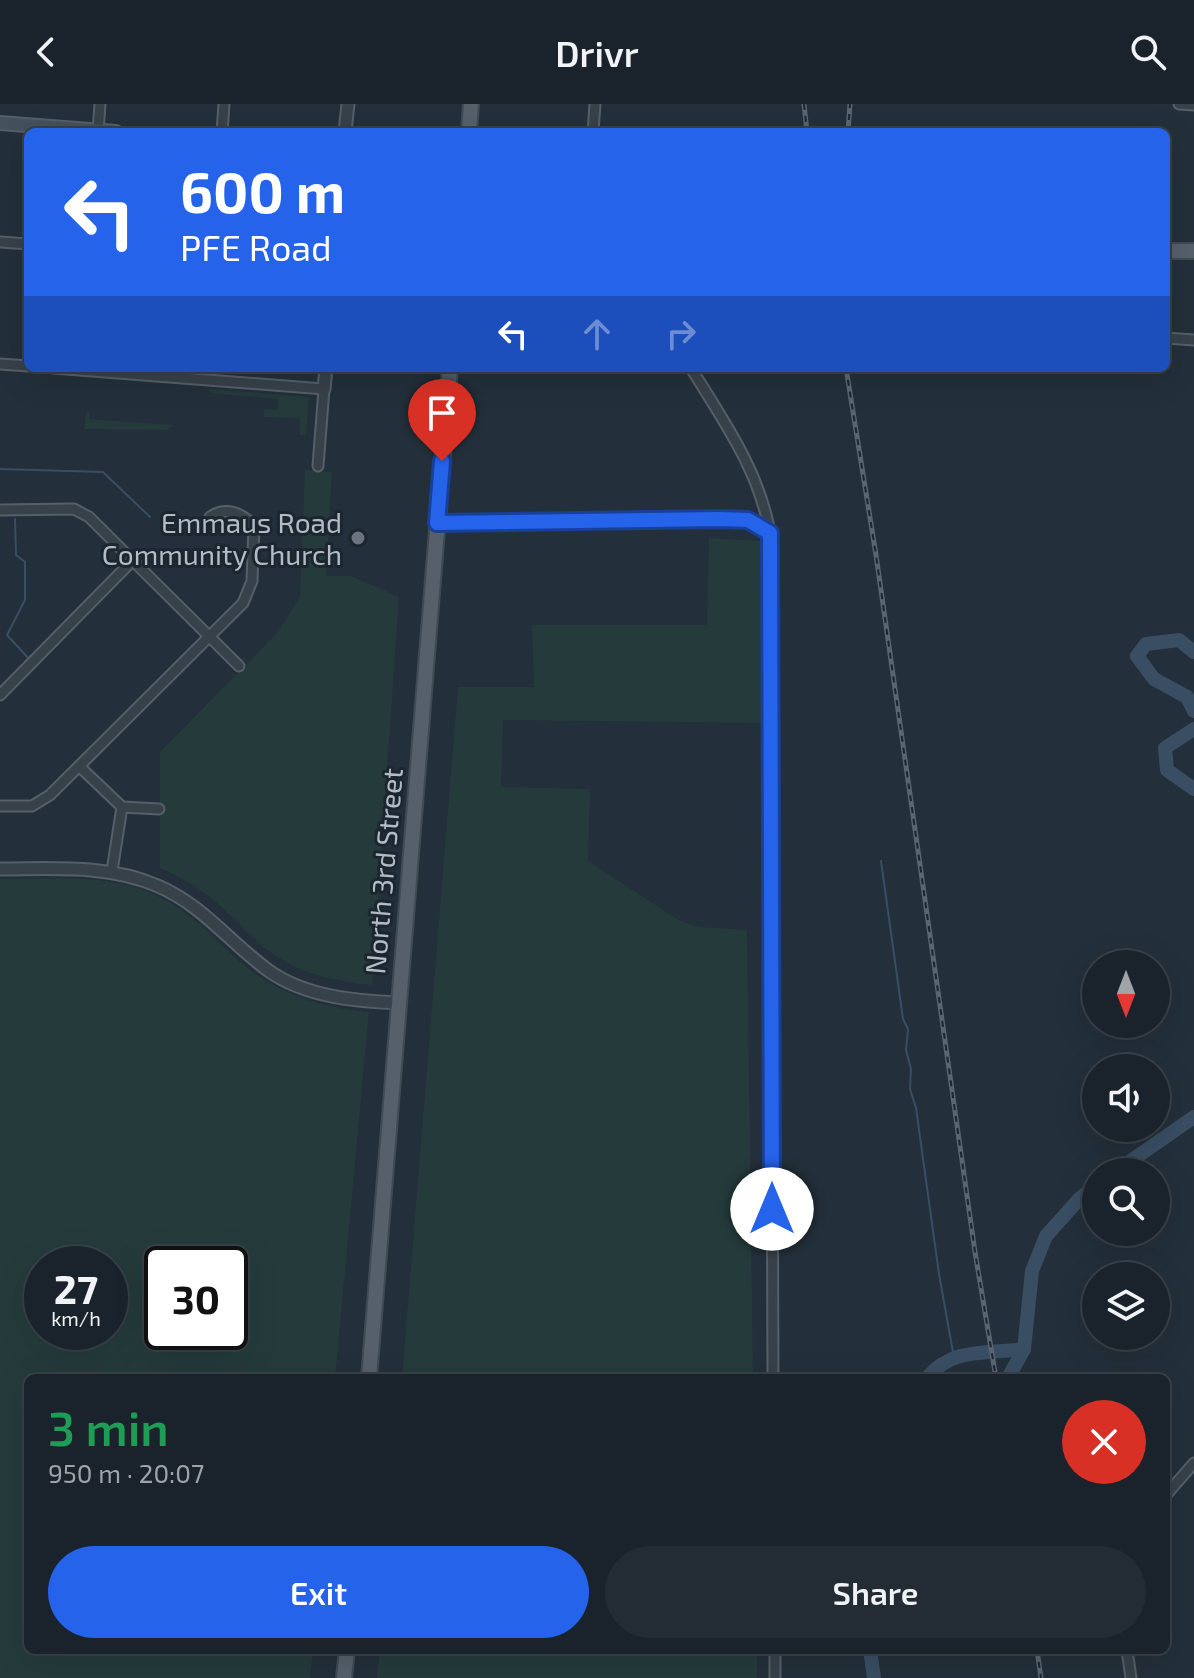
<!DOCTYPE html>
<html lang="en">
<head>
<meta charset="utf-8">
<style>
	:root { --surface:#1a232c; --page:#232b34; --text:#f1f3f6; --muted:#9fa4a9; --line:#384048; --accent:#2563eb }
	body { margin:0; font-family:"Exo 2",sans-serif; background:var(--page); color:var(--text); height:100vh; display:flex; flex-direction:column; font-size:30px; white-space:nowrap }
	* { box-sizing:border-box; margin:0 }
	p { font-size:26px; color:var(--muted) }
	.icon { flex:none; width:44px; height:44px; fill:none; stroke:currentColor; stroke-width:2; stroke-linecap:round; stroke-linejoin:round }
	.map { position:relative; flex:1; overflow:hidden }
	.drawer { position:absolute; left:24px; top:1270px; width:1146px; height:280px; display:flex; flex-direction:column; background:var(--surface); border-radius:12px; box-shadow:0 8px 32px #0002,0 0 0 2px var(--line) }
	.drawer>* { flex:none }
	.top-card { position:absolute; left:24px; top:24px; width:1146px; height:244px; border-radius:12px; box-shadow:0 8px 32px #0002,0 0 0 2px var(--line); background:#2563eb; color:#fff; overflow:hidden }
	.needle { width:52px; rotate:180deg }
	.controls { position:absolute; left:1082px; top:846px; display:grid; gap:16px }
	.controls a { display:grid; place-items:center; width:88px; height:88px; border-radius:50%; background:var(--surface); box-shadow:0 8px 32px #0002,0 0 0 2px var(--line); font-size:40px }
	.speed { position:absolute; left:24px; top:1142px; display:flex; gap:16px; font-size:40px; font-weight:700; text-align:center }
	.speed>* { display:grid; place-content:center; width:104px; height:104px; border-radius:50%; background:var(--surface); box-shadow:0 8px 32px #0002,0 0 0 2px var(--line); line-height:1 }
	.speed small { font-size:20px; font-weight:400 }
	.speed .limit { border:4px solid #111; border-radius:12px; background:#fff; color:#111 }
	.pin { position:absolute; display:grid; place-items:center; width:68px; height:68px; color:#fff; margin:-82px -34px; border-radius:50% 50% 50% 0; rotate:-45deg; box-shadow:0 0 8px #0007 }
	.pin .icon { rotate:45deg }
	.me { position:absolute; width:88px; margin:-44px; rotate:0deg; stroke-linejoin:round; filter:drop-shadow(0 0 6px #0008) }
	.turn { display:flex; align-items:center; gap:28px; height:168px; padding:0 24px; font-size:36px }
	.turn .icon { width:104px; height:104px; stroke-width:2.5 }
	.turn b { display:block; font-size:56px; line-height:68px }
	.lanes { display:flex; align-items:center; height:76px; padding:0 24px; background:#0003; justify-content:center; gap:40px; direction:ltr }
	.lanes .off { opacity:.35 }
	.round { display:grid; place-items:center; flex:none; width:84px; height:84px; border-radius:42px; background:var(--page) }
	.summary { display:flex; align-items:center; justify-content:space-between; height:136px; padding:0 24px }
	h1 { font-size:48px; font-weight:600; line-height:60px; color:#1e9e55 }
	.cta { display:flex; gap:16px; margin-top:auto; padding:16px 24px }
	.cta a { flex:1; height:92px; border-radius:48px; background:var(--accent); color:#fff; font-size:32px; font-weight:600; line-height:92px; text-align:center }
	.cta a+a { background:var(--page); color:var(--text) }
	header { display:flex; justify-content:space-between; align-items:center; height:104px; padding:0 24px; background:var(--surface); font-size:36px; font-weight:600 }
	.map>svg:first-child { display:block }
	.green { fill:#253b3b; fill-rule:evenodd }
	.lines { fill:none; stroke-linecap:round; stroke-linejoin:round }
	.stream { stroke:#394e63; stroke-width:2 }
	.river { stroke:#394e63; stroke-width:14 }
	.minor-casing { stroke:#555f68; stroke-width:13 }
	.tertiary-casing { stroke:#555f68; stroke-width:15 }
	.secondary-casing { stroke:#555f68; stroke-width:16 }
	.primary-casing { stroke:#404a53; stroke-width:18 }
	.minor { stroke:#37414a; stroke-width:9 }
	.tertiary { stroke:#37414a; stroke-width:11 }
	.secondary { stroke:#45505d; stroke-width:12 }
	.primary { stroke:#55606a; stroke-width:14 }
	.rail-casing { stroke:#596571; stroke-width:5 }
	.rail { stroke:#1c262f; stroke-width:2; stroke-dasharray:6; stroke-linecap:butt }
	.route-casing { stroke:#184099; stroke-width:20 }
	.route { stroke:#2563eb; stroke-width:14 }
	.worship-dot { fill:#6b7280; stroke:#1c262f; stroke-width:3 }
	.labels { text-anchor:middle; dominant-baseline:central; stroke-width:6; stroke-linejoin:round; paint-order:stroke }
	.poi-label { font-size:28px; fill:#b2bcc6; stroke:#1c262f; text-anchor:end }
	.street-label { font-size:28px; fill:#b2bcc6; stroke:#1c262f }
</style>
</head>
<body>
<header><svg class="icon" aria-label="back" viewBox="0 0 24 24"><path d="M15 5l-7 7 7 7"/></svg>Drivr<svg class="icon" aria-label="search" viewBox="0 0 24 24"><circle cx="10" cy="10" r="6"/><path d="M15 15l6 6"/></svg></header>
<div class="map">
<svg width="1194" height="1574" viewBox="0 0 1194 1574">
	<rect width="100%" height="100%" fill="#232f3a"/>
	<g class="green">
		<polygon points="210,285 309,293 306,331 300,331 300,314 264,313 264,305 277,306 278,295 210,289"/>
		<polygon points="86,308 89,308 89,315 173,321 168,326 84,325"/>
		<path d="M305 366 332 368 326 472H351L399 493 372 881C337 877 303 871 273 850 252 836 237 816 218 800 200 784 181 773 160 764V648L279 527 300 492Z"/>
		<polygon points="709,434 761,437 763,619 503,616 501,683 590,685 588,757 677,815 698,823 747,826 753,1274 402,1274 458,583 534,583 532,521 707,521"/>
		<path d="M0 775C52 775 109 769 158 792 190 808 213 833 239 857 276 889 321 904 369 908L335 1274H28V1546H313L310 1574H0ZM42 1160H110V1228H42ZM162 1160H230V1228H162Z"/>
		<polygon points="380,1546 757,1546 757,1574 377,1574"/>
	</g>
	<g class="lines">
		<g class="stream">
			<polyline points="0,365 103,368 150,413"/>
			<polyline points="15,415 16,451 25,458 25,496 7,531 30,556"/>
			<polyline points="881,757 903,915 908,925 906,946 911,965 910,985 916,1004 939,1170 954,1254"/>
		</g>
		<g class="river">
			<polyline points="1194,548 1179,536 1146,540 1137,552 1154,575 1187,593 1194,607"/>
			<polyline points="1194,625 1165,644 1167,666 1194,685"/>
			<polyline points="1115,1068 1194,1013"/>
			<path d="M927 1274C952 1243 987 1250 1024 1245"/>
			<polyline points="1008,1274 1024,1245 1032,1167 1046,1132 1080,1094 1096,1082"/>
			<polyline points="870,1546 874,1574"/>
		</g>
		<g class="minor-casing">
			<g id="minor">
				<polyline points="1179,0 1194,1"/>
				<polyline points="98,28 100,0"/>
				<polyline points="222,28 224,0"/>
				<polyline points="593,28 595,0"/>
				<polyline points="0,138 28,140"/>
				<polyline points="1166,234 1194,236"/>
				<polyline points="0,260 28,262"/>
				<polyline points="53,264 324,285 318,362"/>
				<path d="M691 264C724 318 759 366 770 429L773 1274"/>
				<polyline points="0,406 74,405 89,413 239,562"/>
				<polyline points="437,419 720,415 748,416 770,429"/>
				<polyline points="0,591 132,457"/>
				<polyline points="80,663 122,703 159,705"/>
				<path d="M0 702H32L50 691 243 499 252 477 254 422C242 409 226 402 210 413"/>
				<polyline points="112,767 122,703"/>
				<polyline points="1166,1391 1194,1359"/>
				<polyline points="775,1546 775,1574"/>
				<polyline points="1127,1546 1131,1574"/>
			</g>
		</g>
		<g class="tertiary-casing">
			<g id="tertiary">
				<polyline points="345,28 348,0"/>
				<polyline points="324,285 326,264"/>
				<path d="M0 765C53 765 108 760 158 782 204 802 229 838 269 867 306 893 355 897 399 899"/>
			</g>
		</g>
		<g class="secondary-casing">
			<polyline id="secondary" points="0,19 116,28"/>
		</g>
		<g class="primary-casing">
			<g id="primary">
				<polyline points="469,28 471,0"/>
				<polyline points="1166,147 1194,147"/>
				<polyline points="369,1274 450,264"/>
				<polyline points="344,1574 347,1546"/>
			</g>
		</g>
		<use href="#minor" class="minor"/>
		<use href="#tertiary" class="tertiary"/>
		<use href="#secondary" class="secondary"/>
		<use href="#primary" class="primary"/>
		<g class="rail-casing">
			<g id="rail">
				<polyline points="804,0 807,28"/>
				<polyline points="848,28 850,0"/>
				<polyline points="846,264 876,451 975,1148 996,1274"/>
				<polyline points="1037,1546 1041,1574"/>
			</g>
		</g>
		<use href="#rail" class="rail"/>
	</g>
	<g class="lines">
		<g class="route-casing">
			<polyline id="route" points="442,357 437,419 720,415 748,416 770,429 772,1105"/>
		</g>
		<use href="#route" class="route"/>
	</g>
	<circle class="worship-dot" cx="358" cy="434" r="8"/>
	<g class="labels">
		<g class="poi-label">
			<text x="342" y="418">Emmaus Road<tspan x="342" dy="32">Community Church</tspan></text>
		</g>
		<g class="street-label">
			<text transform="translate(383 767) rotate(-85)">North 3rd Street</text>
		</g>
	</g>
</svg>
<div class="controls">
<a><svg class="needle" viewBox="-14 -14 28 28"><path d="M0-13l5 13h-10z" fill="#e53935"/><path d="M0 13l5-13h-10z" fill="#9fa4a9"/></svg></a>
<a><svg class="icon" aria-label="sound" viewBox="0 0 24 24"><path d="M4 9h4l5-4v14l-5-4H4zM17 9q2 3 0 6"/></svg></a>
<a><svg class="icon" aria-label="search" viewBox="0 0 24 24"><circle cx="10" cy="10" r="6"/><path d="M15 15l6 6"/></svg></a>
<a><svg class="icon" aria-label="layers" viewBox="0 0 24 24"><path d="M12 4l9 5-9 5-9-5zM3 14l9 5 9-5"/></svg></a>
</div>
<div class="speed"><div>27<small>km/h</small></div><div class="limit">30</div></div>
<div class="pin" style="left:442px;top:357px;background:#d93025"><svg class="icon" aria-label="arrive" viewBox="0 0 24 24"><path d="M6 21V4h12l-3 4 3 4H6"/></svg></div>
<svg class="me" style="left:772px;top:1105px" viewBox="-20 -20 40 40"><circle r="19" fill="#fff"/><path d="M0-13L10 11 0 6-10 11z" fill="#2563eb"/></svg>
<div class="top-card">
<div class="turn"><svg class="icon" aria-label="left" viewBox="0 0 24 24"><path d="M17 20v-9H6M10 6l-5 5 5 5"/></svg><div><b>600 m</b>PFE Road</div></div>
<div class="lanes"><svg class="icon" aria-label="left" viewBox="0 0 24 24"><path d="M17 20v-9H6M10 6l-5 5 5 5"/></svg><svg class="icon off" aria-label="ahead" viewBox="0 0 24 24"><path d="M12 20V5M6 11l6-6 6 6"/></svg><svg class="icon off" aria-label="right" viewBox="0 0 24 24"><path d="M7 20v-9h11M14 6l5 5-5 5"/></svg></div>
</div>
<section class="drawer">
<div class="summary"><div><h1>3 min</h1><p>950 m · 20:07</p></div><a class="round" style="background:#d93025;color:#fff"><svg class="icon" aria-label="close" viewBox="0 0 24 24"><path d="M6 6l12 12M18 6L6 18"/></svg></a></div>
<div class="cta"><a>Exit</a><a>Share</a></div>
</section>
</div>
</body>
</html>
